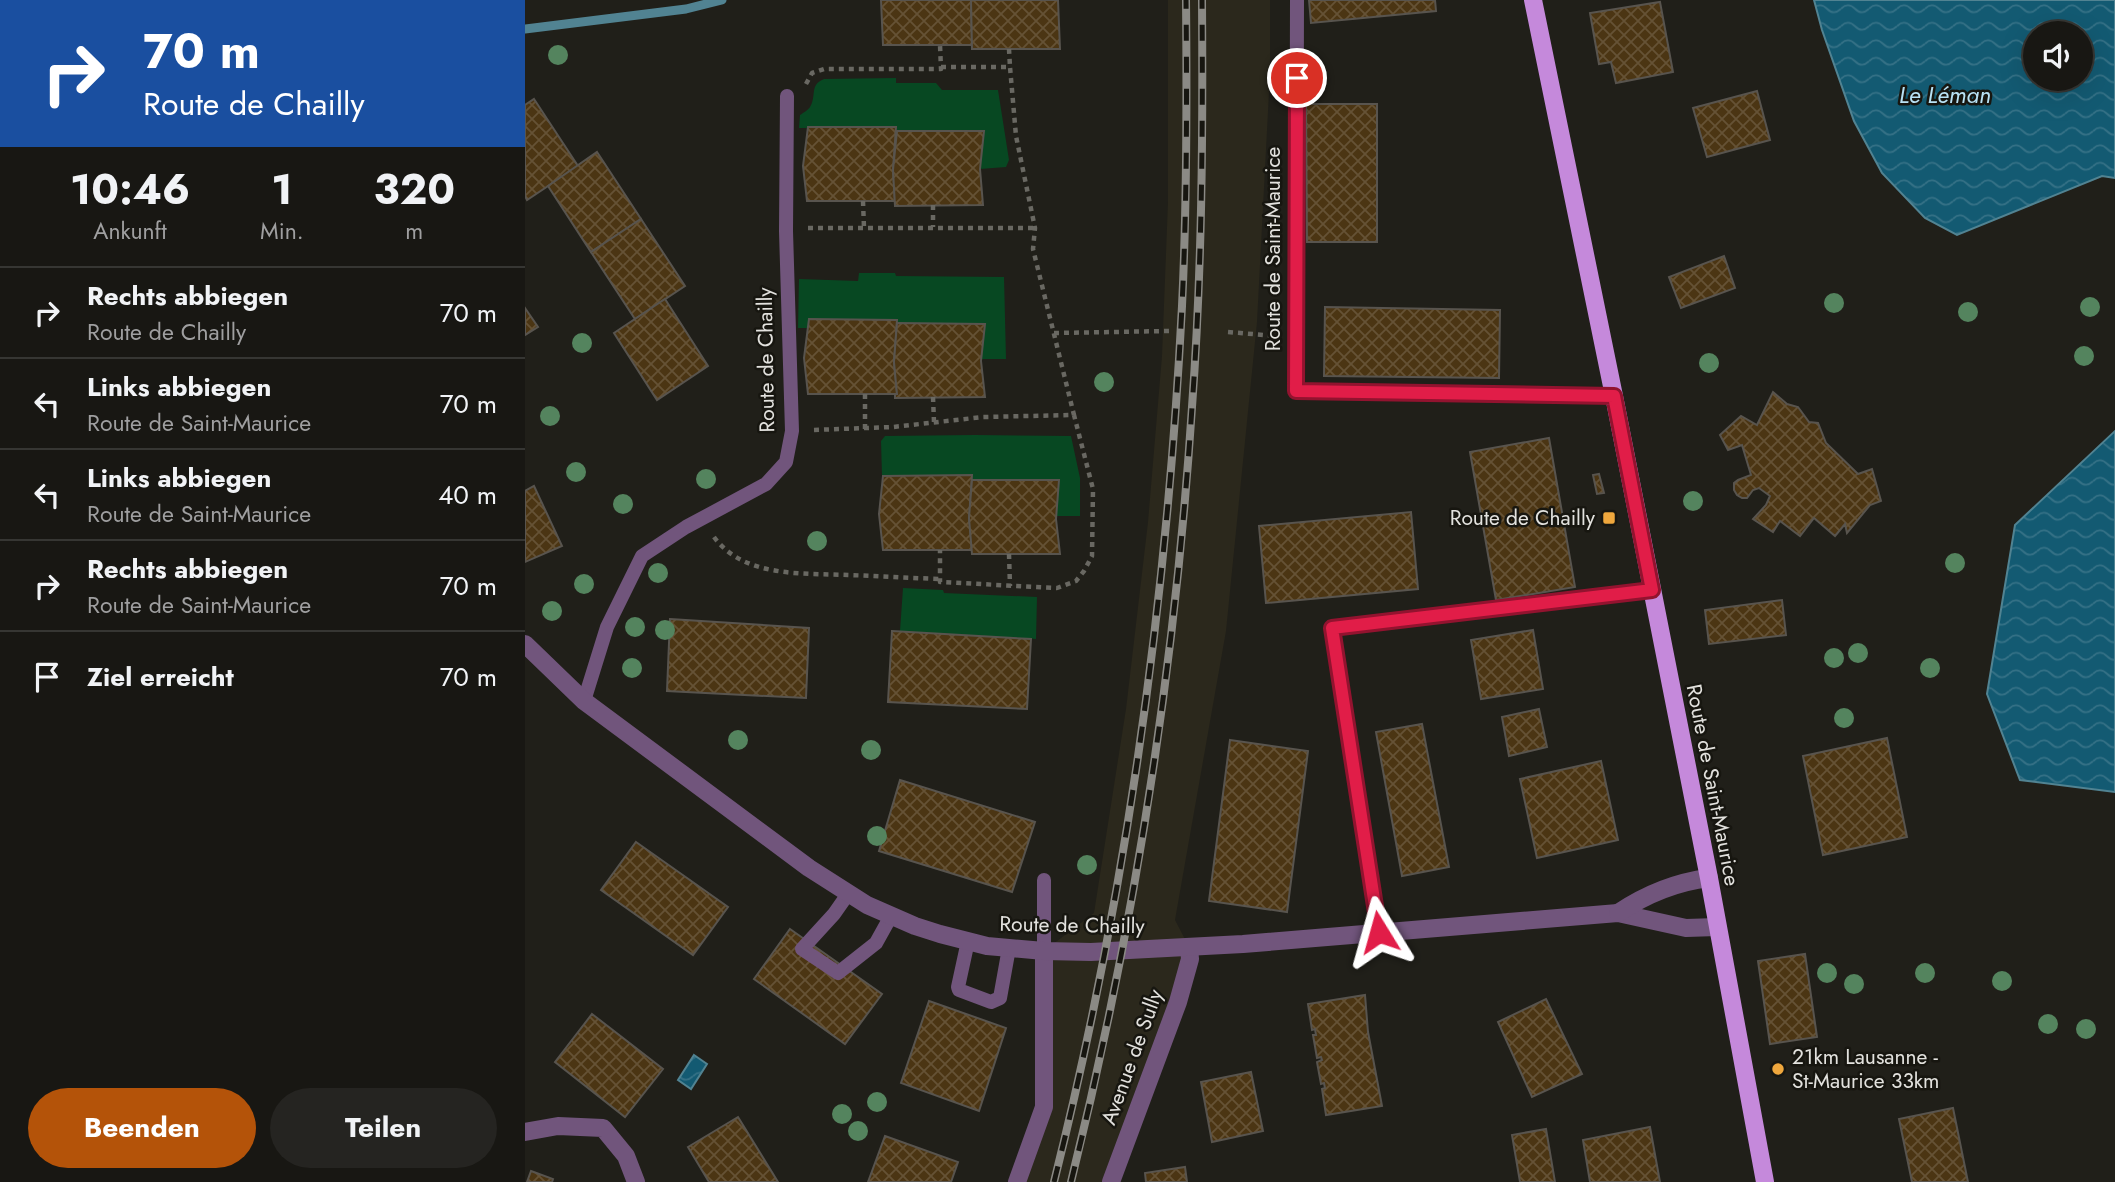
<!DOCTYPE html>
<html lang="de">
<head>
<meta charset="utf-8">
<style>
	:root { --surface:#181713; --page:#252421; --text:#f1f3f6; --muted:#9f9fa0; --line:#363633; --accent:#b45309 }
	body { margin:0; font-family:Jost,sans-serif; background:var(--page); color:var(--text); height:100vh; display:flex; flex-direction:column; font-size:26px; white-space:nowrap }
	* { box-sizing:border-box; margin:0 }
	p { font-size:23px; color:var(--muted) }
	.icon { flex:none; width:38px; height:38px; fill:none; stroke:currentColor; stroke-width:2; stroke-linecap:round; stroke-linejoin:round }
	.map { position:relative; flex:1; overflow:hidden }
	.side { display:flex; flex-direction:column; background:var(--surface); width:525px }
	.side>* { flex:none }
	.hud { background:#1a4fa0; color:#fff; overflow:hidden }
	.tools { position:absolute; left:1498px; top:21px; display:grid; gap:14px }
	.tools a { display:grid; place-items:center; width:70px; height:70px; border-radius:50%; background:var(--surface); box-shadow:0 7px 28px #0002,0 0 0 2px var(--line); font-size:35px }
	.pin { position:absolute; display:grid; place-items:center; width:60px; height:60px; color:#fff; margin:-30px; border:4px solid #fff; border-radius:50%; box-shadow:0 2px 7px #0007 }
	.me { position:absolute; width:77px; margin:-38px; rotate:352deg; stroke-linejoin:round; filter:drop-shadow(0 0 5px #0008) }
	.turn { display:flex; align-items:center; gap:24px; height:147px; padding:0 28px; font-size:32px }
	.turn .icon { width:91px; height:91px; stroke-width:2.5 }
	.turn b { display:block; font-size:49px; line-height:60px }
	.eta { display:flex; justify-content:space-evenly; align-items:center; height:119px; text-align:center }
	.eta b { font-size:42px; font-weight:700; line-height:49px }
	.button { display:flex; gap:14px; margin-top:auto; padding:14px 28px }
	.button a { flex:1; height:80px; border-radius:42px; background:var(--accent); color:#fff; font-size:28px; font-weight:700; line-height:80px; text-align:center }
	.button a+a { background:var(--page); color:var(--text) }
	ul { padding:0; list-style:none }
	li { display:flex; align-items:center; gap:21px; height:91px; padding:0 28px; border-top:2px solid var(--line) }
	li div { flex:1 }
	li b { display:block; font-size:26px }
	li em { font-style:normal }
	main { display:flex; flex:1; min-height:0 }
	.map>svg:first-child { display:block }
	.built { fill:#2b281c }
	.green { fill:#074822 }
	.water { fill:url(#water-waves); stroke:#518392; stroke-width:2; fill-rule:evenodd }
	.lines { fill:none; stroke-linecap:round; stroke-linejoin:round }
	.stream { stroke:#518392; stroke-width:9 }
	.building { fill:url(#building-cross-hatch); stroke:#58544e; stroke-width:2 }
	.path { stroke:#696862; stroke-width:4.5; stroke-dasharray:5 5; stroke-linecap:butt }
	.service { stroke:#71557c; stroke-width:14 }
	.minor { stroke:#71557c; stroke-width:18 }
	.tertiary { stroke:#71557c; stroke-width:18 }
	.primary { stroke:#c589db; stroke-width:18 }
	.rail-casing { stroke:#8b8a85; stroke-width:8 }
	.rail { stroke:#171610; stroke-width:5; stroke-dasharray:16; stroke-linecap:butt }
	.tree { fill:#54845e }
	.route-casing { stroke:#92132f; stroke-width:18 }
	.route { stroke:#e11d48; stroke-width:12 }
	.poi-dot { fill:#efa73d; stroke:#171610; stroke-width:2.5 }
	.labels { text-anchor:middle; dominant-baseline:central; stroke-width:5; stroke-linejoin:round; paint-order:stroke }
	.street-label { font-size:21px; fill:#e3e2de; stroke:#171610 }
	.poi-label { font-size:21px; fill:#e3e2de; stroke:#171610; text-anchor:end }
	.water-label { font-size:23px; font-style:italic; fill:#b8e2f5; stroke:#171610 }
</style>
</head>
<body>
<main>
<section class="side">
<div class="hud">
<div class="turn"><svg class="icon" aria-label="right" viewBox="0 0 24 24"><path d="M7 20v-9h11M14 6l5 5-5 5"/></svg><div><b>70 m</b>Route de Chailly</div></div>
</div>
<div class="eta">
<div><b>10:46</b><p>Ankunft</p></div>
<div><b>1</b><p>Min.</p></div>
<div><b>320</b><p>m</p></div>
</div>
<ul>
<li><svg class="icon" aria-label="right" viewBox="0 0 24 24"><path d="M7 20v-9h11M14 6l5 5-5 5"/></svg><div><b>Rechts abbiegen</b><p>Route de Chailly</p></div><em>70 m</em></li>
<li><svg class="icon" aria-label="left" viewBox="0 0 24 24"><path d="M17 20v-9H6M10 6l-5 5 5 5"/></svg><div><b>Links abbiegen</b><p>Route de Saint-Maurice</p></div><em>70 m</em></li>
<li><svg class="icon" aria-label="left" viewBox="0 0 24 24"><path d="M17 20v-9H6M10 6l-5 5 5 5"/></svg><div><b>Links abbiegen</b><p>Route de Saint-Maurice</p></div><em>40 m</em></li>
<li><svg class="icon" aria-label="right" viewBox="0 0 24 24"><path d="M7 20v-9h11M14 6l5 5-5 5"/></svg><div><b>Rechts abbiegen</b><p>Route de Saint-Maurice</p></div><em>70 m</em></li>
<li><svg class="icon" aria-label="arrive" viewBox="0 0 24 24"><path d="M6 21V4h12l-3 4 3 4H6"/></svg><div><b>Ziel erreicht</b></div><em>70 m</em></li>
</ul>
<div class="button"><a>Beenden</a><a>Teilen</a></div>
</section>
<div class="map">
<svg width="1590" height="1182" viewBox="0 0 1590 1182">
	<defs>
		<pattern id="water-waves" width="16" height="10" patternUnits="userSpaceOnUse" patternTransform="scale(1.75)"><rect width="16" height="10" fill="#135a72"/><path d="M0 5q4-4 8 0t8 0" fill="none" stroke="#357186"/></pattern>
		<pattern id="building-cross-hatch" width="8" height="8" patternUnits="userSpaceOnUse" patternTransform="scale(1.75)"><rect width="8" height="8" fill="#4b3513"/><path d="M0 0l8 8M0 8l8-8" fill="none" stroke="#655235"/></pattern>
	</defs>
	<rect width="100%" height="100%" fill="#201f19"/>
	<polygon class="built" points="643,0 745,0 745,73 732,322 701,631 650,920 664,947 586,1182 492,1182 519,1107 519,951 569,913 601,709 623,522 637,356 643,202"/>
	<g class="green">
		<path d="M371 78V83H411L417 90H473L484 160 481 167 455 169 459 131H372L371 127 274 128 275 115C277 114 284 109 285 107 292 96 284 85 299 79Z"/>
		<polygon points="334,273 370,273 371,276 479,277 481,359 456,359 459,324 372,323 372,320 370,319 284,319 283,328 273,328 274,279 333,281"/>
		<polygon points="450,435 546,436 555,478 555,516 531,516 534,480 447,480 447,475 357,476 356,441 360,436"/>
		<polygon points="378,588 418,590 419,593 512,597 511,639 375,631"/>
	</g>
	<g class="water">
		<path d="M1289 0H1590V178L1577 176 1432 235 1400 218 1357 173 1329 121 1297 30ZM1510 33H1556V79H1510Z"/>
		<polygon points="1590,431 1590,792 1495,780 1462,694 1490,525"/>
		<polygon points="169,1055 182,1064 166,1089 153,1080"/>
	</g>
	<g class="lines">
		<polyline class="stream" points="0,29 161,9 197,0"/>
	</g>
	<g class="building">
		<polygon points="356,0 446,0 447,45 358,45"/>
		<polygon points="446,0 533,0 535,49 447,49"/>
		<polygon points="784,0 910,0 911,11 786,23"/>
		<polygon points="1135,2 1148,72 1091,83 1086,62 1074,64 1065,13"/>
		<polygon points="1232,91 1245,140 1182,157 1168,108"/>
		<polygon points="9,99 53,166 2,200 0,196 0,105"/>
		<polygon points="781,104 852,104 852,242 782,242"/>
		<polygon points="283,127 371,127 368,170 370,201 282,201 278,166"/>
		<polygon points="372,131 459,131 455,169 458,205 370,206 368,170"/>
		<polygon points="72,152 116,219 66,252 23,186"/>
		<polygon points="116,219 160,286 110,319 66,252"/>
		<polygon points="1199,256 1210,288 1156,308 1144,277"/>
		<polygon points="140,299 183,366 132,400 89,333"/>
		<polygon points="800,307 975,310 974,378 799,376"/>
		<polygon points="0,308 13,327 0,335"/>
		<polygon points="284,319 372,320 369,362 372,394 283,394 279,358"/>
		<polygon points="372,323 460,324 456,361 460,397 370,398 370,394 372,394 369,362"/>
		<polygon points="1248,392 1262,404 1273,407 1284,422 1293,423 1301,443 1333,474 1347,469 1356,501 1345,505 1322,533 1320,524 1310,536 1289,518 1275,536 1255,521 1248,532 1228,519 1241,505 1245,496 1234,488 1228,490 1222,498 1217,498 1212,495 1209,490 1209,483 1213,480 1226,475 1217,445 1203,450 1195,435 1216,416 1232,425"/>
		<polygon points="1024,438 1050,587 971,600 945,452"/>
		<polygon points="1074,474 1079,493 1072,494 1068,475"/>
		<polygon points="447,475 444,518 447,550 358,550 354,514 358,476"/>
		<polygon points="447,480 534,480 531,519 535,554 447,554 444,518"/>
		<polygon points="9,486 37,546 0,562 0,491"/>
		<polygon points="886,512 893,589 741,603 734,526"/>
		<polygon points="1257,600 1261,635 1184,644 1180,610"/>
		<polygon points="145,619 284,628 281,698 142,691"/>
		<polygon points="1008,630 1018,689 956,699 946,640"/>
		<polygon points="367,631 506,639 502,709 363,702"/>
		<polygon points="1014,709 1022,747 984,756 977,717"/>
		<polygon points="897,724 924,867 877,876 851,732"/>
		<polygon points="1362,738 1382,837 1298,855 1278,756"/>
		<polygon points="705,740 783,751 762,912 684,901"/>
		<polygon points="1076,761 1093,840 1012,858 995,779"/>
		<polygon points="375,780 510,822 487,892 354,851"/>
		<polygon points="111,842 203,907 168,955 76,890"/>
		<polygon points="265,929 357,994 320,1044 229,979"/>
		<polygon points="1280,954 1292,1037 1245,1044 1233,961"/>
		<polygon points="840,995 843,1032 857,1106 801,1115 797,1089 800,1088 799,1083 796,1084 792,1062 797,1060 796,1057 792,1058 788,1035 791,1035 790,1029 787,1030 783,1004"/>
		<polygon points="1021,999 1057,1074 1007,1097 973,1022"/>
		<polygon points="404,1001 481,1028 454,1111 376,1083"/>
		<polygon points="67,1014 138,1069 100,1117 30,1062"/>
		<polygon points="726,1072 738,1131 687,1142 676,1082"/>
		<polygon points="1428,1108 1443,1182 1387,1182 1374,1119"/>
		<polygon points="213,1117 253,1182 184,1182 163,1147"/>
		<polygon points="1125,1127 1135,1182 1065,1182 1058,1140"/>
		<polygon points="1021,1129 1030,1182 995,1182 987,1135"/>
		<polygon points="360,1136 433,1162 426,1182 343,1182"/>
		<polygon points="660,1167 662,1182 621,1182 620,1173"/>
		<polygon points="6,1171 28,1179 27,1182 2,1182"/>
	</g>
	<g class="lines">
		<g class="path">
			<polyline points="484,49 485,67"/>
			<polyline points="416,67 485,67 491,136 510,228 508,249 549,415"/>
			<polyline points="281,84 287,73 299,69 416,69 415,45"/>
			<polyline points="338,201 339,228"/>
			<polyline points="408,205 408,227"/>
			<polyline points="283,228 510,228"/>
			<polyline points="703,332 751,336"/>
			<polyline points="529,333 645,331"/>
			<polyline points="408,397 409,422"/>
			<polyline points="340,429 340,394"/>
			<polyline points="289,430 368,427 458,417 549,415 568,489 567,556 559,571 551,581 532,588 415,582 415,550"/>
			<path d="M189 537C219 578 278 573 323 575 354 576 384 578 415 579"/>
			<polyline points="484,554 485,586"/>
		</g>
		<g class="service">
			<polyline points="772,0 771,391 1089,396"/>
			<polyline points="59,701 82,627 117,556 161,527 241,484 261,462 267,431 261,231 262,96"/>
			<polyline points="323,894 309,914 277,949 313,973 351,943 366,916"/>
			<polyline points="854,932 807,628 1127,590"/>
			<polyline points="443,941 433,987 434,990 466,1002 475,998 484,948"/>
			<polyline points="519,951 519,880"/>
		</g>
		<g class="minor">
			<polyline points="0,1132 33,1126 78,1128 101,1156 111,1182"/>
			<polyline points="492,1182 519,1107 519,951"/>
			<polyline points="586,1182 653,1002 665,959 664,947"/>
		</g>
		<g class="tertiary">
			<polyline points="0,644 59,701 284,868 342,905 390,926 415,934 462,946 519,951 566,952 718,944 1093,913 1161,928 1192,927"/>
			<path d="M1093 913C1120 895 1151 882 1184 878"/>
		</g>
		<polyline class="primary" points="1008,0 1089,396 1184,878 1240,1182"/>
		<g class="rail-casing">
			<g id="rail">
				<path d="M529 1182C601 895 642 601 657 306 662 204 662 102 661 0"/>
				<path d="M546 1182C609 928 650 669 667 407 677 272 678 136 677 0"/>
			</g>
		</g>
		<use href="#rail" class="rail"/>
	</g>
	<g class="tree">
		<circle cx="33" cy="55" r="10"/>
		<circle cx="1309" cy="303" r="10"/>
		<circle cx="1565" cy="307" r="10"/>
		<circle cx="1443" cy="312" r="10"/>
		<circle cx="57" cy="343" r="10"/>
		<circle cx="1559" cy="356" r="10"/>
		<circle cx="1184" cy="363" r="10"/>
		<circle cx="579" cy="382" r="10"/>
		<circle cx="25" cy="416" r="10"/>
		<circle cx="51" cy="472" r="10"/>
		<circle cx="181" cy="479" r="10"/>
		<circle cx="1168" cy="501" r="10"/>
		<circle cx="98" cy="504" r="10"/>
		<circle cx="292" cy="541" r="10"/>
		<circle cx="1430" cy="563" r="10"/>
		<circle cx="133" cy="573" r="10"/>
		<circle cx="59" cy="584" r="10"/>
		<circle cx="27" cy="611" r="10"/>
		<circle cx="110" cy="627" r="10"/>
		<circle cx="140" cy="630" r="10"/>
		<circle cx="1333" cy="653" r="10"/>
		<circle cx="1309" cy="658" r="10"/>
		<circle cx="107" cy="668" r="10"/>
		<circle cx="1405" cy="668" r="10"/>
		<circle cx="1319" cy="718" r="10"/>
		<circle cx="213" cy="740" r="10"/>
		<circle cx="346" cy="750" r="10"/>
		<circle cx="352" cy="836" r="10"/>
		<circle cx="562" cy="865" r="10"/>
		<circle cx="1302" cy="973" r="10"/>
		<circle cx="1400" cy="973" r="10"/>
		<circle cx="1477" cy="981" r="10"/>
		<circle cx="1329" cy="984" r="10"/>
		<circle cx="1523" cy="1024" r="10"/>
		<circle cx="1561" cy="1029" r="10"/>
		<circle cx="352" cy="1102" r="10"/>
		<circle cx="317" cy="1114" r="10"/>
		<circle cx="333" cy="1131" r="10"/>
	</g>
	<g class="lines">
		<g class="route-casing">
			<polyline id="route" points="772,78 771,391 1089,396 1127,590 807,628 854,932"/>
		</g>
		<use href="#route" class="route"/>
	</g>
	<g class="poi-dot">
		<rect x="1077" y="511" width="14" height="14" rx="3.5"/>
		<circle cx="1253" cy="1069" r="7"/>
	</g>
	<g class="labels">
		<g class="street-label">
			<text transform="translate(748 249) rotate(-90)">Route de Saint-Maurice</text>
			<text transform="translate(241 360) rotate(-91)">Route de Chailly</text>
			<text transform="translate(1188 785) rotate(79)">Route de Saint-Maurice</text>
			<text transform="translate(547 925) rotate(1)">Route de Chailly</text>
			<text transform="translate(607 1057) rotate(-70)">Avenue de Sully</text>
		</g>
		<g class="poi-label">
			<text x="1070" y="518">Route de Chailly</text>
			<text x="1267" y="1057" text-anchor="start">21km Lausanne -<tspan x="1267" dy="24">St-Maurice 33km</tspan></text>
		</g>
		<g class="water-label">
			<text x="1420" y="95">Le Léman</text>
		</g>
	</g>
</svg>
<div class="tools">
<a><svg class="icon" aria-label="sound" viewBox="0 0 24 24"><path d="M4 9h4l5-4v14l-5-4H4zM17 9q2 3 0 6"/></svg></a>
</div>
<div class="pin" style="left:772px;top:78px;background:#d93025"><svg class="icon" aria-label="arrive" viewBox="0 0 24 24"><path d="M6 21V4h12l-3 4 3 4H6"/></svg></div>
<svg class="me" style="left:854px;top:932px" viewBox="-20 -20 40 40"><path d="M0-17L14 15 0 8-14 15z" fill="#e11d48" stroke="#fff" stroke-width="4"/></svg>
</div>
</main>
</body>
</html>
